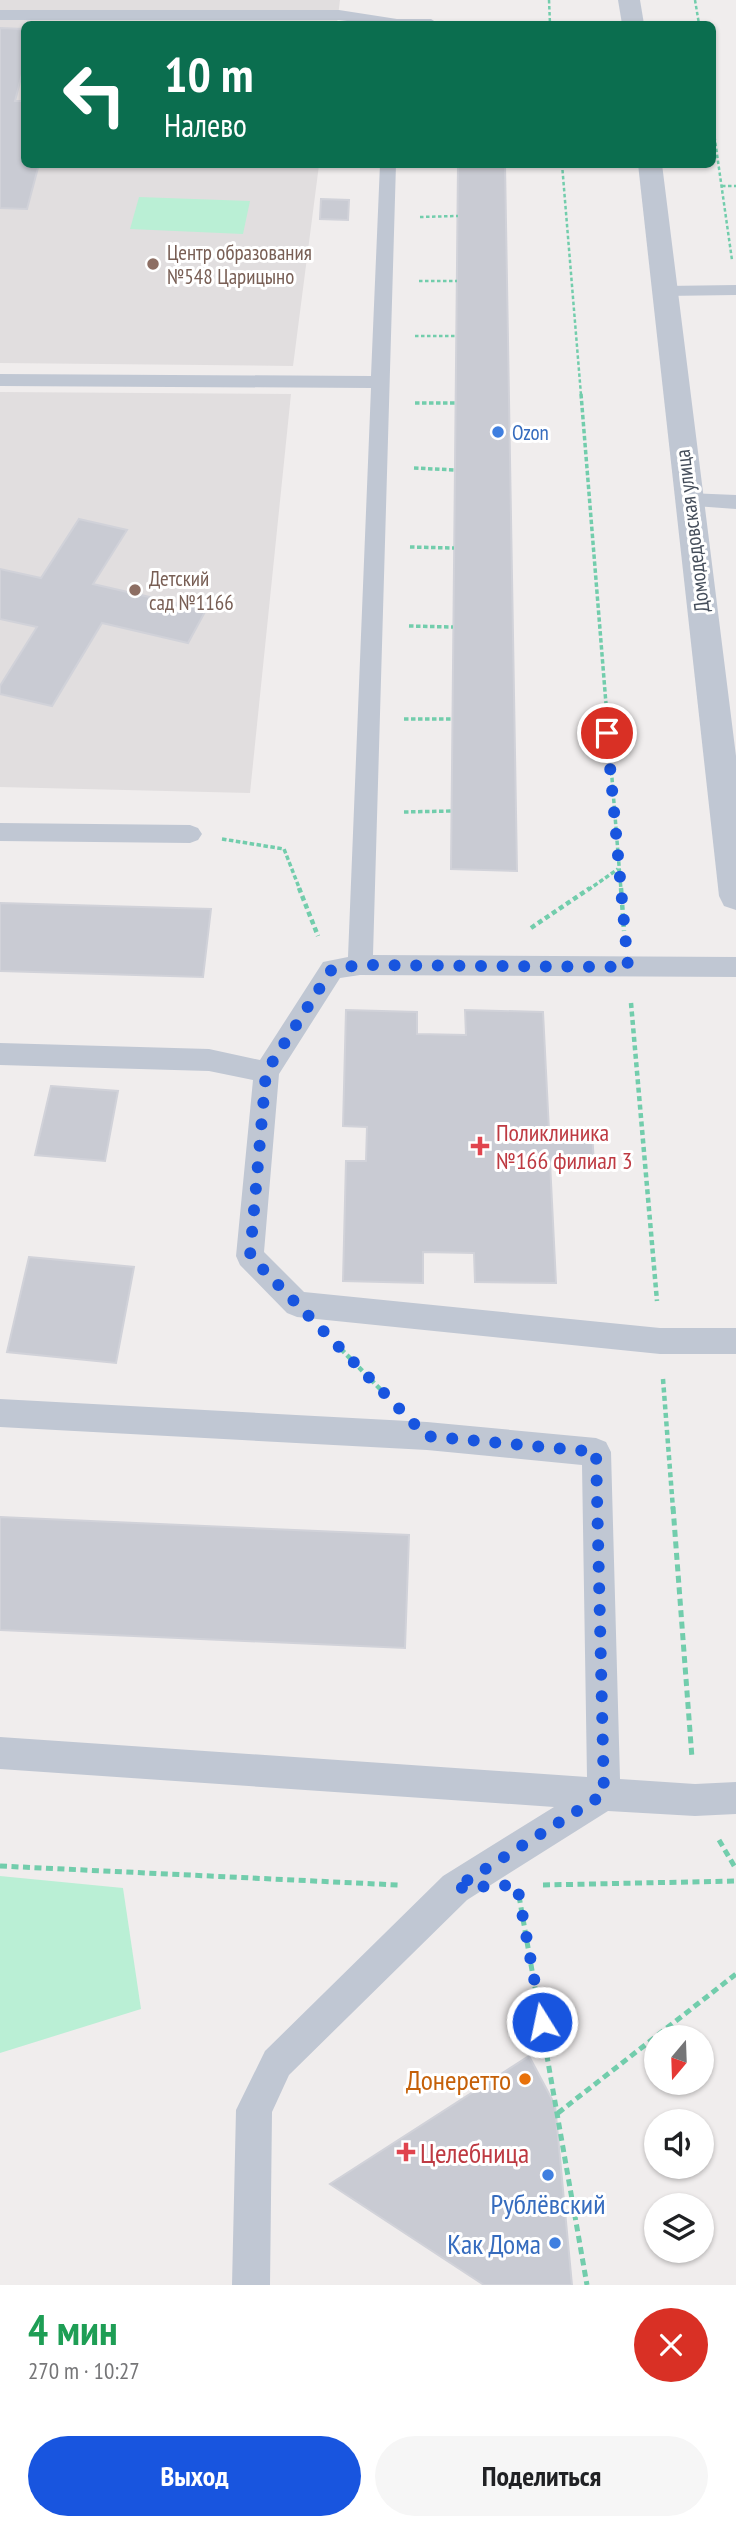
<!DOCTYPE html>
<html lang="ru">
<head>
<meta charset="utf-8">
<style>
	:root { --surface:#fff; --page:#f6f6f6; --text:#202124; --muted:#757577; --accent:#1855df }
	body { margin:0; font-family:"PT Sans Narrow",sans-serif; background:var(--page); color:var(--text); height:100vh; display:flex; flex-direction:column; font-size:26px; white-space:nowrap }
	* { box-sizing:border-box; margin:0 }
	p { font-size:23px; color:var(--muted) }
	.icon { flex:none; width:38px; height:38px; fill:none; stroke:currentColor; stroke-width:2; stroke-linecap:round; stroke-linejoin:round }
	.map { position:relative; height:2285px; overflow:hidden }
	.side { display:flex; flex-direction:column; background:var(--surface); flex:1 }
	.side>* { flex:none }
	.hud { position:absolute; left:21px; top:21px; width:695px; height:147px; border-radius:10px; box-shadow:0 2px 5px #0004; background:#0b6e4f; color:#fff; overflow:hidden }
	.needle { width:46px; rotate:199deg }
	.controls { position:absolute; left:644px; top:2025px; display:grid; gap:14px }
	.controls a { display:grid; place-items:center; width:70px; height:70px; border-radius:50%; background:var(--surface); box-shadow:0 2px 5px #0004; font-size:35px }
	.pin { position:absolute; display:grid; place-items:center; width:60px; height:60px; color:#fff; margin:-30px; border:4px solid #fff; border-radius:50%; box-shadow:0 2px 7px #0007 }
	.me { position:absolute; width:77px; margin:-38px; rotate:350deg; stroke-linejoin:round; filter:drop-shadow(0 0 5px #0008) }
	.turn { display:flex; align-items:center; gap:24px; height:147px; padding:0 28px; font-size:32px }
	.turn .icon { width:91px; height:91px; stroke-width:2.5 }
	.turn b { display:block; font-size:49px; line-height:60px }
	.round { display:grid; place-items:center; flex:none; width:74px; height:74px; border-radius:37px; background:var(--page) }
	.summary { display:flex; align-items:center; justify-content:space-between; height:119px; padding:0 28px }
	h1 { font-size:42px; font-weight:800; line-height:52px; color:#1e9e55 }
	.primary-button { display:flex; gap:14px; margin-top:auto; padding:14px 28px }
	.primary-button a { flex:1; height:80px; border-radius:42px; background:var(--accent); color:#fff; font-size:28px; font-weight:800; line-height:80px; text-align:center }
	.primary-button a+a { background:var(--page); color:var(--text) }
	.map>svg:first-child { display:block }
	.education { fill:#e1dedf }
	.green { fill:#baefd5 }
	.building { fill:#c9cbd3; stroke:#d1d2d9; stroke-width:2 }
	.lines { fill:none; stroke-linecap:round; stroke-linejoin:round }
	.path-far3 { stroke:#72cdac; stroke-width:2.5; stroke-dasharray:3.5 2.5; stroke-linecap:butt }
	.path-far2 { stroke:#72cdac; stroke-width:3.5; stroke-dasharray:4.5 2.5; stroke-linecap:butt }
	.path-far1 { stroke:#72cdac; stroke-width:4.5; stroke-dasharray:5 3.5; stroke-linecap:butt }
	.path { stroke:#72cdac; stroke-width:5; stroke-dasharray:7 4.5; stroke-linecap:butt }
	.service { fill:#c0c7d3; fill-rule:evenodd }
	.tertiary { fill:#c0c7d3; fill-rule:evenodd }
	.route { stroke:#1855df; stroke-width:12; stroke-dasharray:0 21.6 }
	.education-dot { fill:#8d6e63; stroke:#fff; stroke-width:2.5 }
	.shop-dot { fill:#3f7fe0; stroke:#fff; stroke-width:2.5 }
	.health-dot { fill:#e0444e; stroke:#fff; stroke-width:2.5 }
	.food-dot { fill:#e8710a; stroke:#fff; stroke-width:2.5 }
	.labels { text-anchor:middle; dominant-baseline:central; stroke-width:6; stroke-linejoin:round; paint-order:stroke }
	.far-education-label { font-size:21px; fill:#785e54; stroke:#fff; text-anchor:start }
	.far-shop-label { font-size:21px; fill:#366cbe; stroke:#fff; text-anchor:start }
	.far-street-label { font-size:21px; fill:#454e5b; stroke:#fff }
	.health-label { font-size:24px; fill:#be3a42; stroke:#fff; text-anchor:start }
	.near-food-label { font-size:28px; fill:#c56008; stroke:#fff; text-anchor:end }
	.near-health-label { font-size:28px; fill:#be3a42; stroke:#fff; text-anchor:start }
	.near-shop-label { font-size:28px; fill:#366cbe; stroke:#fff }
</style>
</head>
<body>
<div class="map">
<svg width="736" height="2285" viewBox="0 0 736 2285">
	<rect width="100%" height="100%" fill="#f0eded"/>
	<g class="education">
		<polygon points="0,0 340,0 337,24 24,24 24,164 319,165 293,366 0,363"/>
		<polygon points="0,392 291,394 250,793 0,787"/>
	</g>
	<g class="green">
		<polygon points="139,197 250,201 243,234 130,229"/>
		<polygon points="0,1876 123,1888 141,2009 0,2053"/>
	</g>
	<g class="building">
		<polygon points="0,28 24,29 24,66 15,101 24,101 24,164 39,164 27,209 0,208"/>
		<polygon points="458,164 505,164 517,871 451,869"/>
		<polygon points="321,199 349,200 348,220 320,219"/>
		<polygon points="79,519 127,530 93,584 206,610 188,643 102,623 52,706 0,694 0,686 37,627 0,619 0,569 41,578"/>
		<polygon points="0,903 211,909 203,977 0,971"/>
		<polygon points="346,1010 417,1012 417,1034 466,1035 465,1010 543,1012 549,1131 592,1132 594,1163 550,1162 556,1283 475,1282 474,1253 423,1252 423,1283 343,1281 346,1161 366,1161 367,1127 343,1126"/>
		<polygon points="51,1086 118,1091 105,1161 35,1155"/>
		<polygon points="29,1257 134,1267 116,1363 7,1352"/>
		<polygon points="0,1517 409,1535 405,1648 0,1630"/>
		<polygon points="529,2056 555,2105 572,2285 484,2285 330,2184"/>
	</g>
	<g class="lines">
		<g class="path-far3">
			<polyline points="549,0 550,24"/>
			<polyline points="695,0 699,24"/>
			<polyline points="712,119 732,260"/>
			<polyline points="562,164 581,395"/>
			<polyline points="420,166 458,166"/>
			<polyline points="722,186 736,186"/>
			<polyline points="420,217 458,216"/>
			<polyline points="419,281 457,281"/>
			<polyline points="415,336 456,336"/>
		</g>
		<g class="path-far2">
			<polyline points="581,394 621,890"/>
			<polyline points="415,403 456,403"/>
			<polyline points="414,468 455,470"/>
			<polyline points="410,547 454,548"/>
			<polyline points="409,626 453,627"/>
			<polyline points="404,719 452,719"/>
			<polyline points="404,812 452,811"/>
			<polyline points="222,839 284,849 300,890"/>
			<polyline points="588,890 618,869"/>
		</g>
		<g class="path-far1">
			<polyline points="299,888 318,936"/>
			<polyline points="621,888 624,931"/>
			<polyline points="531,928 590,888"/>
			<polyline points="631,1003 657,1301"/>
			<polyline points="341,1349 384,1393"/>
			<polyline points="663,1379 673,1509"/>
		</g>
		<g class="path">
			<polyline points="673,1507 692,1758"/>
			<polyline points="719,1840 736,1869"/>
			<polyline points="0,1866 398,1885"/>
			<polyline points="543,1885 736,1881"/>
			<polyline points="519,1896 587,2285"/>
			<polyline points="558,2113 736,1974"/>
		</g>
		<g class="service">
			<polygon points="0,10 339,10 397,19 431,19 439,24 371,24 339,20 0,20"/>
			<polygon points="380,164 396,164 373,955 736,957 736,977 360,975 340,978 279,1074 264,1252 304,1292 660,1328 736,1328 736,1354 660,1354 297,1317 287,1313 240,1265 236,1256 253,1080 209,1071 0,1065 0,1043 209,1049 260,1060 323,962 348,957 371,388 0,386 0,374 371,376"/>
			<polygon points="736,285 736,295 665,296 656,291 665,286"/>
			<polygon points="688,493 736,495 736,509 681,505 678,500 681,495"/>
			<polygon points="0,823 190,825 198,828 202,834 198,840 190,843 0,841"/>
			<polygon points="0,1399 427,1422 596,1438 606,1442 611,1452 620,1779 695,1784 736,1782 736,1814 695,1816 608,1811 467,1900 289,2075 272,2112 270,2285 232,2285 236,2110 265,2051 443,1876 554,1807 0,1769 0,1737 587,1777 582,1465 427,1450 0,1427"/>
		</g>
		<g class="tertiary">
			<polygon points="618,0 640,0 644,24 622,24"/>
			<polygon points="638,164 662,164 736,756 736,910 724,906 719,896"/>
		</g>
	</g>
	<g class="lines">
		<polyline class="route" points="542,2022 517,1885 455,1888 604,1794 596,1452 426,1436 250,1256 266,1072 332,969 360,965 628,967 607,733"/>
	</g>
	<g class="education-dot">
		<circle cx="153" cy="264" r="7"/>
		<circle cx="135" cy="590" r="7"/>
	</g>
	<g class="shop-dot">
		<circle cx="498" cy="432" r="7"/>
		<circle cx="548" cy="2175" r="7"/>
		<circle cx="555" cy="2243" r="7"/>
	</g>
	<g class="health-dot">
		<path d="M476.5 1135.5h7v7h7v7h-7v7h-7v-7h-7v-7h7z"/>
		<path d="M402.5 2141.5h7v7h7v7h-7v7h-7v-7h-7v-7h7z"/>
	</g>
	<circle class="food-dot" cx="525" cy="2079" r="7"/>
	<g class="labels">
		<g class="far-education-label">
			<text x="167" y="252">Центр образования<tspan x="167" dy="24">№548 Царицыно</tspan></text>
			<text x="149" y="578">Детский<tspan x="149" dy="24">сад №1166</tspan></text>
		</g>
		<g class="far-shop-label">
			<text x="512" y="432">Ozon</text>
		</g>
		<g class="far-street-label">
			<text transform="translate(692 531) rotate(-97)">Домодедовская улица</text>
		</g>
		<g class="health-label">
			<text x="496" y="1132">Поликлиника<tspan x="496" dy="28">№166 филиал 3</tspan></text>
		</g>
		<g class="near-food-label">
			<text x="511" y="2079">Донеретто</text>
		</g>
		<g class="near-health-label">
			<text x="420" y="2152">Целебница</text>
		</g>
		<g class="near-shop-label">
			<text x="548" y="2203">Рублёвский</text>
			<text x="541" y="2243" text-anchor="end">Как Дома</text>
		</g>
	</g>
</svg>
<div class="controls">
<a><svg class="needle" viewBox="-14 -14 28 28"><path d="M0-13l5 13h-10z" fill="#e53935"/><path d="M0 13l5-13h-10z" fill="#757577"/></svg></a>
<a><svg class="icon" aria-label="sound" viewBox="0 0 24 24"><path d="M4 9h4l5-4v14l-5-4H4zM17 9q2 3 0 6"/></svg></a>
<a><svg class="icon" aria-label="layers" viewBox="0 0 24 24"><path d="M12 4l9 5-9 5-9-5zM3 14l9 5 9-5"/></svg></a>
</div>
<div class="pin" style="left:607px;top:733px;background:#d93025"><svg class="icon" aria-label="arrive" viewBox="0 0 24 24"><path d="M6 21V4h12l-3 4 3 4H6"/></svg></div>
<svg class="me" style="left:542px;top:2022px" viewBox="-20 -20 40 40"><circle r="17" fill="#1855df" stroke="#fff" stroke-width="3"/><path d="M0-11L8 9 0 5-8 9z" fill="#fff"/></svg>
<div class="hud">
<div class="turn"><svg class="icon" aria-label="left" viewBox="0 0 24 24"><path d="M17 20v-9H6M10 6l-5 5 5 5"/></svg><div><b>10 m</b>Налево</div></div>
</div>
</div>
<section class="side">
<div class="summary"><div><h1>4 мин</h1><p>270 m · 10:27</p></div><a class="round" style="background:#d93025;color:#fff"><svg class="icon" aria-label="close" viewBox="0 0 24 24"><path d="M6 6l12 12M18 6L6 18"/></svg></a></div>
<div class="primary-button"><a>Выход</a><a>Поделиться</a></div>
</section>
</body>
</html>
